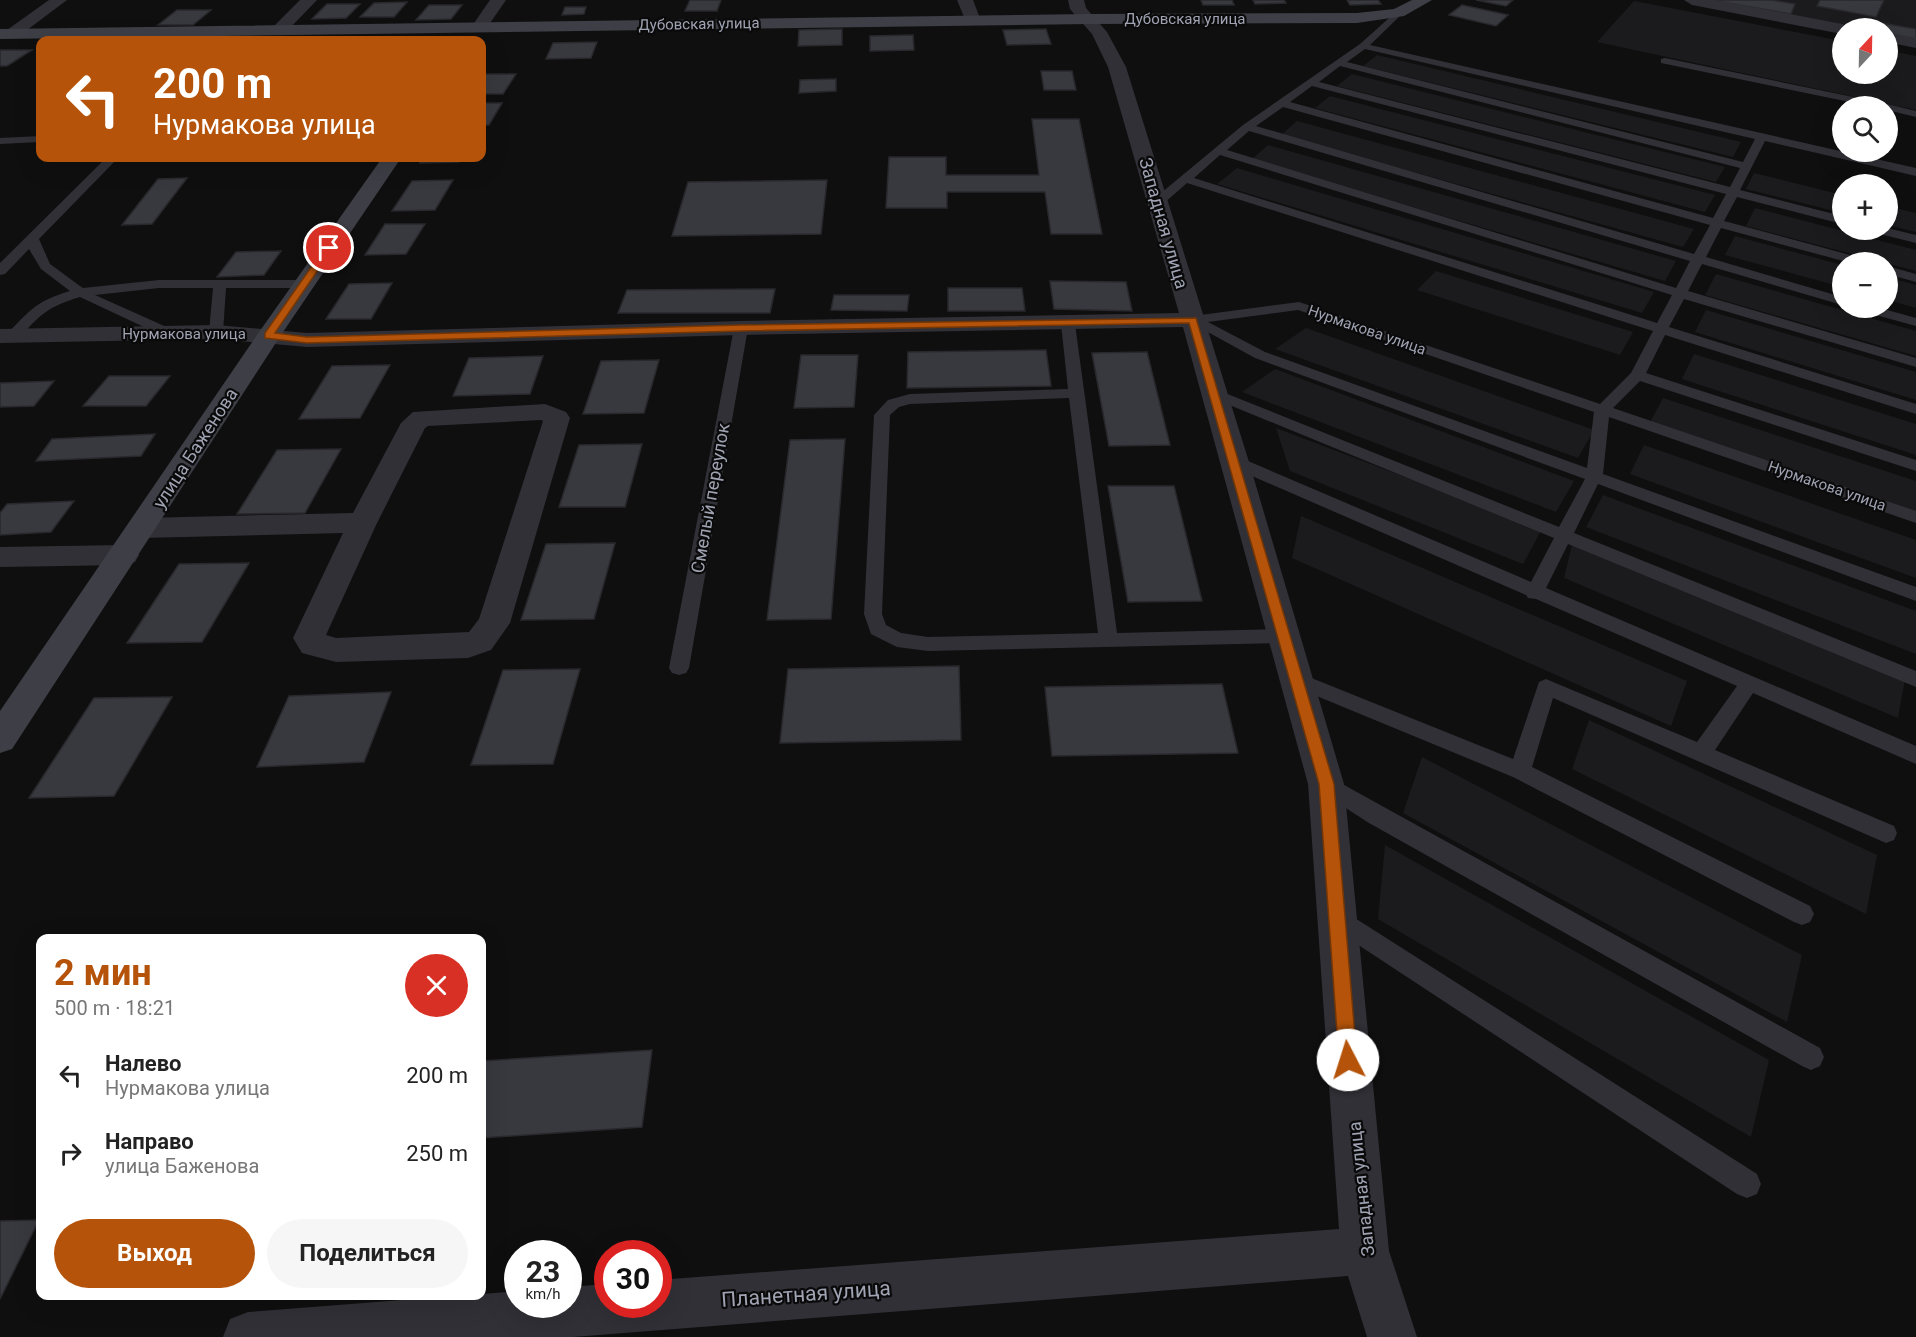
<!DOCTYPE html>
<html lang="ru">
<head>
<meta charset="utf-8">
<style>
	:root { --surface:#fff; --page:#f6f6f6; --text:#222; --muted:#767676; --accent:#b45309 }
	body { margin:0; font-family:Roboto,sans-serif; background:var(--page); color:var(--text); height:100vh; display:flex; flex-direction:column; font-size:22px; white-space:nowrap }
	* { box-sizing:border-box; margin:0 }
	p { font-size:20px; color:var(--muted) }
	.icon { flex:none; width:33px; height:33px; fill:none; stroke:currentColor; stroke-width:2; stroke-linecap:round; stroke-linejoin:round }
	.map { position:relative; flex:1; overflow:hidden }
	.side { position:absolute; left:36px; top:934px; width:450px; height:366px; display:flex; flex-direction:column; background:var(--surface); border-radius:12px; box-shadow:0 6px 24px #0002 }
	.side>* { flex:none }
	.hud { position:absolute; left:36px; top:36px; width:450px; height:126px; border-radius:12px; box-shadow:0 6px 24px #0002; background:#b45309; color:#fff; overflow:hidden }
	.needle { width:39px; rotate:22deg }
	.tools { position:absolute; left:1832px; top:18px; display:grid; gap:12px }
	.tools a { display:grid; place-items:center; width:66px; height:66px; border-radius:50%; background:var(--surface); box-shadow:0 6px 24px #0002; font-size:30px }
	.speed { position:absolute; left:504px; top:1240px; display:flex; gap:12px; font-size:30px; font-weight:700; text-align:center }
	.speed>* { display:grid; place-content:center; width:78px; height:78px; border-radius:50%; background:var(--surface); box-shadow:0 6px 24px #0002; line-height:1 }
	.speed small { font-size:15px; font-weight:400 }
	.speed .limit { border:9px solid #d22; background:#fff; color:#111 }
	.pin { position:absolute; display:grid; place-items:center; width:51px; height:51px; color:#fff; margin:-26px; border:3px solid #fff; border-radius:50%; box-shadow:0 2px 6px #0007 }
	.me { position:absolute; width:66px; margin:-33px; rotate:355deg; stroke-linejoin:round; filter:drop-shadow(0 0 4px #0008) }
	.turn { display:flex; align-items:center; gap:21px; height:126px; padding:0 18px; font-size:27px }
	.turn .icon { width:78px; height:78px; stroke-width:2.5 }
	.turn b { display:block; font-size:42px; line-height:51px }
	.round { display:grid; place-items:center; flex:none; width:63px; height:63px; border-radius:32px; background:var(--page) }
	.summary { display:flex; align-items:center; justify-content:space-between; height:102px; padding:0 18px }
	h1 { font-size:36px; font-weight:700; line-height:45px; color:var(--accent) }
	.action { display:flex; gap:12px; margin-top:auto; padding:12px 18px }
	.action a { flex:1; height:69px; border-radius:36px; background:var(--accent); color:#fff; font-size:24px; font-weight:700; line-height:69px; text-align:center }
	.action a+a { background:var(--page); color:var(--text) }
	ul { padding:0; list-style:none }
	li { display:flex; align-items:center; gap:18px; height:78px; padding:0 18px }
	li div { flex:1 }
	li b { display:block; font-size:22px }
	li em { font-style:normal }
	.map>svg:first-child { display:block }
	.built { fill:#1b1b1d }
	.building { fill:#38393e; stroke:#29292d; stroke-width:1.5 }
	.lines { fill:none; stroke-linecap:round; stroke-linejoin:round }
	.service { fill:#303036; fill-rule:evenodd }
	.minor { fill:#303036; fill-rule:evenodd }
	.tertiary { fill:#303036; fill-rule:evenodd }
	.secondary { fill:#3e3f46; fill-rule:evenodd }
	.route { fill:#b45309; stroke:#753606; stroke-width:1.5 }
	.labels { text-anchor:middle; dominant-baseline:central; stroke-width:4.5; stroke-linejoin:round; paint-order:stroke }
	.far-street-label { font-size:15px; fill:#9fa3b2; stroke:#0a0a0b }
	.street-label { font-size:18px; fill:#9fa3b2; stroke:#0a0a0b }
	.near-street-label { font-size:21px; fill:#9fa3b2; stroke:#0a0a0b }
</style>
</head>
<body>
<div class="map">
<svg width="1916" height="1337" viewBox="0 0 1916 1337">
	<rect width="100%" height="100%" fill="#0f0f10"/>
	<g class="built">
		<polygon points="1727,0 1916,0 1916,43 1887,28 1842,29"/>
		<polygon points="1634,1 1842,41 1842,74 1887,74 1887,50 1916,56 1916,110 1597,42"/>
		<polygon points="1377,55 1741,142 1733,157 1363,66"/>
		<polygon points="1352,74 1725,167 1716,182 1337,86"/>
		<polygon points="1330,96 1715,195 1705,212 1315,108"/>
		<polygon points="1297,121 1694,229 1683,247 1281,135"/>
		<polygon points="1268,145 1676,261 1665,281 1251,160"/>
		<polygon points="1237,168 1654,292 1642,313 1217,184"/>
		<polygon points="1754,173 1842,195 1842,213 1746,189"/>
		<polygon points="1887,206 1916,213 1916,232 1887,225"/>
		<polygon points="1755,208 1916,250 1916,271 1746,226"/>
		<polygon points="1735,236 1842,265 1842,287 1725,255"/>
		<polygon points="1436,271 1633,332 1620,355 1417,290"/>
		<polygon points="1716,274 1916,331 1916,356 1705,295"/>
		<polygon points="1887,277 1916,285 1916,308 1887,300"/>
		<polygon points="1706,310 1916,372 1916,400 1695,332"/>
		<polygon points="1306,328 1594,430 1578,458 1275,349"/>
		<polygon points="1694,354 1916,424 1916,455 1682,379"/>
		<polygon points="1275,369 1574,481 1556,512 1242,392"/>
		<polygon points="1663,398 1916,481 1916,516 1649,424"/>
		<polygon points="1276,428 1542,529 1523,564 1290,471"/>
		<polygon points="1644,445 1916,540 1916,578 1630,474"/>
		<polygon points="1603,495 1916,611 1916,654 1586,527"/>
		<polygon points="1301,516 1687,681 1671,726 1292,558"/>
		<polygon points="1572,545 1906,673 1898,718 1564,578"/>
		<polygon points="1589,720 1877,855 1866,914 1572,769"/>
		<polygon points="1422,757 1802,955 1787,1022 1403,813"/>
		<polygon points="1385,845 1769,1060 1751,1137 1378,919"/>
	</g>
	<g class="building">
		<polygon points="690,0 721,0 717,11 685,11"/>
		<polygon points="1201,0 1232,0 1234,5 1203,5"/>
		<polygon points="1253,0 1284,0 1286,3 1255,4"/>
		<polygon points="1347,0 1378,0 1381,4 1350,5"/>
		<polygon points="1476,0 1513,0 1506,6"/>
		<polygon points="1710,0 1772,0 1795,4 1791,14"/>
		<polygon points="1820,0 1884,0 1876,17 1817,6"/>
		<polygon points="407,2 394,17 360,17 374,3"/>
		<polygon points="327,4 360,4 346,18 312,19"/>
		<polygon points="429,5 462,5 451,19 416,20"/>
		<polygon points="1462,5 1508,15 1496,26 1449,15"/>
		<polygon points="565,7 586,7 584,14 562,15"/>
		<polygon points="177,10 211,10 193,25 158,25"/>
		<polygon points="1865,20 1916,29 1916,40 1887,35 1887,28 1862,28"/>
		<polygon points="842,29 842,45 798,46 799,30"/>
		<polygon points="1046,29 1051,44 1007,45 1003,30"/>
		<polygon points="913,35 914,50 870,51 870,36"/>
		<polygon points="597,42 591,58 546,59 553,43"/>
		<polygon points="0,50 32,50 7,66 0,66"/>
		<polygon points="1041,71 1072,71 1076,90 1044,90"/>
		<polygon points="483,74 516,74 503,94 482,94"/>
		<polygon points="836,79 836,91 799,93 800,80"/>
		<polygon points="482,103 502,103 489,125 482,125"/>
		<polygon points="1032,119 1079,119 1102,234 1051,234 1045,192 947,192 947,208 886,208 889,157 946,157 946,175 1039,175"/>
		<polygon points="423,158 462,158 459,162 420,163"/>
		<polygon points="187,178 152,224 122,225 158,179"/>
		<polygon points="453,180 435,210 392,211 412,181"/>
		<polygon points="827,180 821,234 672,236 688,182"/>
		<polygon points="385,224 425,224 406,254 365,255"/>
		<polygon points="281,251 264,275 217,277 236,252"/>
		<polygon points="1050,281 1126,282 1132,311 1054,309"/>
		<polygon points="392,283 371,319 326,319 349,284"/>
		<polygon points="948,288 1022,288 1025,311 948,311"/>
		<polygon points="775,289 770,313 618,313 627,290"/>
		<polygon points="834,295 909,295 907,311 831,310"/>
		<polygon points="1046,350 1051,386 907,388 908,352"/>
		<polygon points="1147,352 1170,445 1109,446 1092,353"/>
		<polygon points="801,355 858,355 854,407 794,408"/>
		<polygon points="543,356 530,394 453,396 469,358"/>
		<polygon points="659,360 644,413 583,414 601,361"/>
		<polygon points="390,365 360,418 299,419 332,366"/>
		<polygon points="109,376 170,376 146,406 83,406"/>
		<polygon points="54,381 34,406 0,407 0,383"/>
		<polygon points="155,434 141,456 36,461 52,439"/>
		<polygon points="845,439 831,619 767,620 790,440"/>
		<polygon points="642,444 625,507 559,507 579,445"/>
		<polygon points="341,449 305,513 237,514 277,450"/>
		<polygon points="1108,486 1174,486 1202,601 1128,602"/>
		<polygon points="74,501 51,532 0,535 0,513 7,504"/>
		<polygon points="615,543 594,619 521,620 546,544"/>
		<polygon points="249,563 202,642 127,643 179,564"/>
		<polygon points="959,666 961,740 780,743 788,669"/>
		<polygon points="580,669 553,764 471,765 503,670"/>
		<polygon points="1222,684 1238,753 1052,756 1045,687"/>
		<polygon points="391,692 364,762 257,767 289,696"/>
		<polygon points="172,697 114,796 29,798 94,698"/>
		<polygon points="652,1050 642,1127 482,1138 482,1061"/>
		<polygon points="39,1220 0,1299 0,1221"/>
	</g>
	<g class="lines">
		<g class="service">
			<path d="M1398 10 1401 11V15L1370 45 1916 168V176L1765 141 1740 190 1842 216V224L1737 197 1724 221 1865 259 1867 262H1847L1721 228 1706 257 1842 297V305L1702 264 1688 291 1916 358V367L1684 299 1669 327 1916 404V414L1665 335 1646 373 1916 460V471L1640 381 1613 408 1916 511V523L1609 417 1603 474 1916 587V601L1598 484 1574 533 1916 671V687L1568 544 1546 588 1916 746V764L1753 693 1715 750 1894 826 1897 833 1894 840 1886 843 1553 698 1532 767 1810 906 1814 914 1810 922 1802 925 1794 922 1513 777 1290 685 1287 680 1290 675 1297 672 1304 675 1513 759 1539 682 1546 679 1553 682 1697 742 1737 686 1536 599 1528 598 1526 595 1229 466 1227 462 1229 458H1241L1531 582 1554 538 1210 397 1207 394 1210 391H1220L1559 527 1585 479 1255 358 1186 320 1193 316 1299 302 1600 404 1631 373 1653 331 1187 183 1163 204H1155V198L1243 125 1360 44ZM1365 49 1755 139 1743 162 1347 62ZM1340 66 1740 168 1730 187 1319 82ZM1312 86 1726 194 1713 218 1290 102ZM1283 107 1710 225 1694 254 1256 126ZM1249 131 1690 261 1676 288 1227 150ZM1220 155 1672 295 1657 323 1194 178ZM1298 310 1594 412 1587 468 1265 352 1208 322Z"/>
			<polygon points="225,28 233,30 221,40 212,40"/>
			<polygon points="1665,58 1887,104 1916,111 1916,117 1887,110 1887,106 1869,106 1661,63 1661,59"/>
			<polygon points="40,136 40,142 0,144 0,138"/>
			<path d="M106 158H118L39 239 50 264 80 286 83 288 159 280H304L311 284 304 288H226L223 332 216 336 209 332 213 288H159L95 295 171 329 173 332 171 335H161L80 297C47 307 41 314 18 339H8L6 336 8 333C31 309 37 301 70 291L41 269 29 249 5 274 0 275V263Z"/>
			<polygon points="1887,228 1916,235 1916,243 1876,233 1874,230"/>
			<polygon points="1887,266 1916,274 1916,282 1887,274"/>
			<polygon points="1859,308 1880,308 1916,318 1916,326 1861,311"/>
			<path d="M1068 320 1075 324 1117 633 1284 629 1291 631 1293 636 1291 641 1284 643 928 651 897 647 871 634 864 614 874 415 888 400 910 394 1068 389 1061 324ZM1069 398 1098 633 928 637 901 633 886 625 882 614 890 415 899 407 910 404Z"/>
			<polygon points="741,324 748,328 689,668 686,673 679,675 672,673 669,668 734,328"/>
			<polygon points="1326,775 1820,1048 1824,1057 1820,1066 1811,1070 1802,1066 1369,823 1318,790 1315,784 1318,778"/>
			<polygon points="1336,906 1757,1174 1761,1184 1757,1194 1747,1198 1737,1194 1328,925 1324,917 1328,909"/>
		</g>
		<g class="minor">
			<polygon points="49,0 67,0 19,36 7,36 5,33 7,30"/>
			<polygon points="300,0 317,0 286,32 274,32 272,29 274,26"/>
			<polygon points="957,0 973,0 981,21 979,24 967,24"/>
			<polygon points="1068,0 1084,0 1086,8 1107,32 1126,67 1249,462 1344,784 1389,1251 1417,1337 1367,1337 1348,1276 573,1337 223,1337 230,1319 248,1312 454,1296 482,1296 482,1294 518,1291 518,1305 568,1305 568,1287 608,1284 608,1305 658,1305 658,1280 1339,1229 1308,784 1183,327 741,335 307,347 216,339 0,343 0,329 216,325 307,333 741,321 1179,313 1108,67 1092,34 1070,9"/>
			<polygon points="1684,0 1716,0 1842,24 1850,28 1842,28 1842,34 1692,5"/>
			<polygon points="1887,32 1916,38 1916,48 1887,42"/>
			<path d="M545 404 566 412 570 418 510 623 491 650 468 658 336 662 302 653 293 638 343 533 142 538 132 535 127 528 132 521 142 518 353 513 401 423 413 412ZM541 420 543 421 479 619 469 632 336 638 326 635 377 523 425 428 428 426Z"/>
			<polygon points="124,545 135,548 139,555 135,562 124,565 0,567 0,547"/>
		</g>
		<polygon class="tertiary" points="490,0 506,0 486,29 474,29 472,26"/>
		<g class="secondary">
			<polygon points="1412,0 1432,0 1404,16 1357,23 1089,24 0,39 0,29 1089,14 1357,13 1394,9"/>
			<polygon points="382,158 401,158 281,335 12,749 0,753 0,711 257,335"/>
		</g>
	</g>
	<polygon class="route" points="329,245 333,248 275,333 307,337 741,325 1196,318 1334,784 1357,1060 1355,1066 1348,1069 1342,1066 1339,1060 1319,784 1189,323 741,331 307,343 265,338 265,333 326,246"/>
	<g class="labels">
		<g class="far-street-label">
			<text x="1185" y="19">Дубовская улица</text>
			<text transform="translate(699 24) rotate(-1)">Дубовская улица</text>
			<text transform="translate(1367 330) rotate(19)">Нурмакова улица</text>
			<text x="184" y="334">Нурмакова улица</text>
			<text transform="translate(1827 486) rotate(19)">Нурмакова улица</text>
		</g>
		<g class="street-label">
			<text transform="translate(1164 223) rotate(74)">Западная улица</text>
			<text transform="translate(195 448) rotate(-57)">улица Баженова</text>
			<text transform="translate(710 498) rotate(-80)">Смелый переулок</text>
			<text transform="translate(1361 1189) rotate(-96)">Западная улица</text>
		</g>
		<g class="near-street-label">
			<text transform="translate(806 1294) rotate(-4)">Планетная улица</text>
		</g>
	</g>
</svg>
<div class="tools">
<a><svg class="needle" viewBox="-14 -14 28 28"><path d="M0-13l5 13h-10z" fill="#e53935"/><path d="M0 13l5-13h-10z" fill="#767676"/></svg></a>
<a><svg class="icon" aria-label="search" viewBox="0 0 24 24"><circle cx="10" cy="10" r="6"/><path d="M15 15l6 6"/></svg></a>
<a>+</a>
<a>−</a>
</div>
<div class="speed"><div>23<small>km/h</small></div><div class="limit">30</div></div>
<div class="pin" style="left:329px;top:248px;background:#d93025"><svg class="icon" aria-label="arrive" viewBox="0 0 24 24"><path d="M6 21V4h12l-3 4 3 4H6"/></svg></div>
<svg class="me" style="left:1348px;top:1060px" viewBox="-20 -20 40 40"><circle r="19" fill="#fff"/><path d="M0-13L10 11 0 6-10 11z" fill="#b45309"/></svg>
<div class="hud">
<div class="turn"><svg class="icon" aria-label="left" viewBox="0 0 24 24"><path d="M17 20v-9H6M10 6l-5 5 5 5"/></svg><div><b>200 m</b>Нурмакова улица</div></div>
</div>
<section class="side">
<div class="summary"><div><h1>2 мин</h1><p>500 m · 18:21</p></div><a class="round" style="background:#d93025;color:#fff"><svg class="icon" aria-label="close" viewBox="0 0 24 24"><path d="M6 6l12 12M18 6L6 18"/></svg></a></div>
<ul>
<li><svg class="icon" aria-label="left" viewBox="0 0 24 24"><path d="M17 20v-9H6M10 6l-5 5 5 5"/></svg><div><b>Налево</b><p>Нурмакова улица</p></div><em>200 m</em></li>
<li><svg class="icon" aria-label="right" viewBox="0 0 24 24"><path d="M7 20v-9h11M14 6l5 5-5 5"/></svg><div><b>Направо</b><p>улица Баженова</p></div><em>250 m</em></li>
</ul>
<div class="action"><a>Выход</a><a>Поделиться</a></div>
</section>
</div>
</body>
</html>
